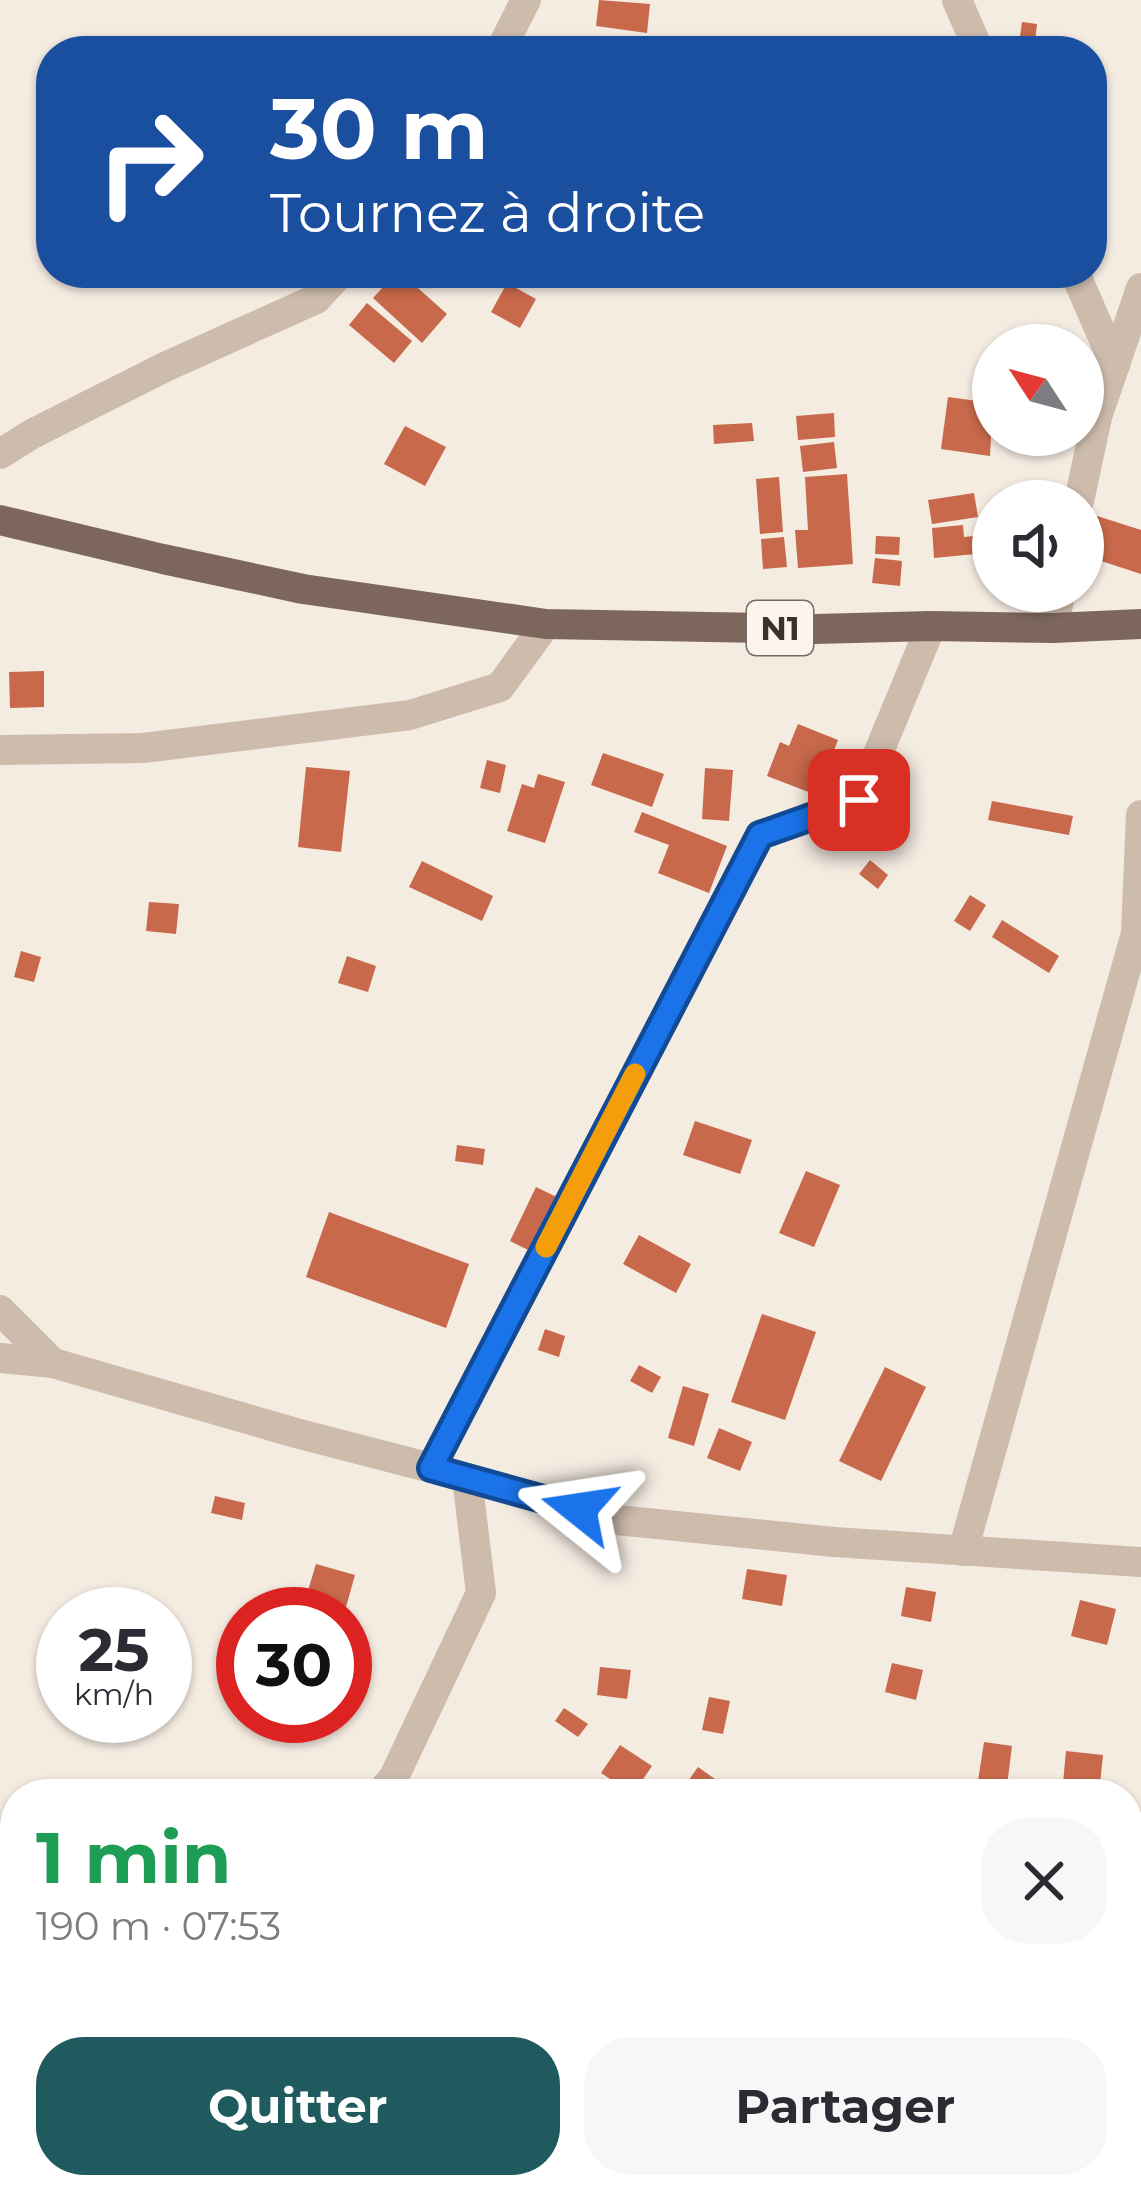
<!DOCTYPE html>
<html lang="fr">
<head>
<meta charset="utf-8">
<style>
	:root { --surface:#fff; --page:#f7f7f7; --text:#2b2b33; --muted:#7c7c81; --accent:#1f5a5e }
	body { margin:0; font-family:Montserrat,sans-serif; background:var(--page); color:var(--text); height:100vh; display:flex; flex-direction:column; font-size:45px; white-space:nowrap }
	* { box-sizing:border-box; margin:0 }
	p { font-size:39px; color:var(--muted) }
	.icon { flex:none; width:66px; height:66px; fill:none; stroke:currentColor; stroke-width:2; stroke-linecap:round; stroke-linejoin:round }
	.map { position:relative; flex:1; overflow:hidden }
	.panel { position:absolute; left:0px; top:1779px; width:1143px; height:420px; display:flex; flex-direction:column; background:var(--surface); border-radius:48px 48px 0 0; box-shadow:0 3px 9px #0004 }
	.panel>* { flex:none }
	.guide { position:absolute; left:36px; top:36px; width:1071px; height:252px; border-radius:48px; box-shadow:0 3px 9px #0004; background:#1a4fa0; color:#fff; overflow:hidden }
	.needle { width:78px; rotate:306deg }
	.tools { position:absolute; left:972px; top:324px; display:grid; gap:24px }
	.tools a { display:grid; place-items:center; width:132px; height:132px; border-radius:50%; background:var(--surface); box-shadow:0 3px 9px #0004; font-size:60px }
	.speed { position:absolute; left:36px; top:1587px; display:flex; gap:24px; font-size:60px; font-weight:700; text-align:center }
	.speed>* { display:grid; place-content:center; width:156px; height:156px; border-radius:50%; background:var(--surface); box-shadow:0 3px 9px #0004; line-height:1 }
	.speed small { font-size:30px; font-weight:400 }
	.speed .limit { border:18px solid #d22; background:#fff; color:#111 }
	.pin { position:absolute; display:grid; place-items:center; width:102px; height:102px; color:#fff; margin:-51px; border-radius:24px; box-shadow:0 6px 18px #0006 }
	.me { position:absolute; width:132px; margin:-66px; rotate:285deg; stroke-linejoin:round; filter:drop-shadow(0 0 9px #0008) }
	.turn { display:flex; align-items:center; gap:42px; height:252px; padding:0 36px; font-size:54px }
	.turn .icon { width:156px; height:156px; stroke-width:2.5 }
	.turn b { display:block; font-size:84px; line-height:102px }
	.round { display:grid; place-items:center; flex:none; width:126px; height:126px; border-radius:48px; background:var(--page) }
	.overview { display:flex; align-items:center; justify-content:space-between; height:204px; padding:0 36px }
	h1 { font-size:72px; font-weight:700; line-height:90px; color:#1e9e55 }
	.button { display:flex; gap:24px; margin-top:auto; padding:24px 36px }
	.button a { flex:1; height:138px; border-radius:48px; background:var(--accent); color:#fff; font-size:48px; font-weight:700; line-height:138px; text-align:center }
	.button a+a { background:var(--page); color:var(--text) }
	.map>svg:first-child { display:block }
	.building { fill:#c8694b }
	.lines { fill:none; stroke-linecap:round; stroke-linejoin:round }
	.minor { stroke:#cdbbac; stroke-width:30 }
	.major { stroke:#7d675c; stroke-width:30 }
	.route-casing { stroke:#114b97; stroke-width:30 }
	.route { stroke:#1a73e8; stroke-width:21 }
	.slow { stroke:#f59e0b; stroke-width:21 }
	.labels { text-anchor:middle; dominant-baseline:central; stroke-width:9; stroke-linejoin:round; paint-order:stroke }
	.shield { fill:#fbf5ee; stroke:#756b66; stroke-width:3 }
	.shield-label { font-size:33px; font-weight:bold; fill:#3b302b }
</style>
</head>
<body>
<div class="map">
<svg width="1141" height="2199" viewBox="0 0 1141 2199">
	<rect width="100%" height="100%" fill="#f4ebe1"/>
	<g class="building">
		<polygon points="599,0 650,4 647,33 596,26"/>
		<polygon points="1022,22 1037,24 1034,51 1018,51"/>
		<polygon points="396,273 401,273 447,314 422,343 373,298"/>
		<polygon points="507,283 536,299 520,328 491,312"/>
		<polygon points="367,303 412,341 394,363 349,325"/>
		<polygon points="948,397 993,403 990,456 941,449"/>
		<polygon points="834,413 835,437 798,440 796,416"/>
		<polygon points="752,423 754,441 714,444 713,425"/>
		<polygon points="405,426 446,447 425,486 384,464"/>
		<polygon points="834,442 837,468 803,472 800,446"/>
		<polygon points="847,474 853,564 798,568 795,530 808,530 805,477"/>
		<polygon points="779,477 783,532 760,534 756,479"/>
		<polygon points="974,493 978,517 932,524 928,500"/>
		<polygon points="1091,514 1141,530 1141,574 1083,555 1083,539"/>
		<polygon points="963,525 964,537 985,535 986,553 934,558 932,528"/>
		<polygon points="876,536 900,537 899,555 875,554"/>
		<polygon points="784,537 787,567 763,569 761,539"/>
		<polygon points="875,558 902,561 900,586 872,583"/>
		<polygon points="44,671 44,707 10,708 9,672"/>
		<polygon points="798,724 838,740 830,761 837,765 824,798 767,776 780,742 789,746"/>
		<polygon points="603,753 664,774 652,807 591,785"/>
		<polygon points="487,760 506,765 500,793 480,788"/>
		<polygon points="306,767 350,771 341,852 298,847"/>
		<polygon points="705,768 733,770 729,821 702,819"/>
		<polygon points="538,774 565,782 545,843 507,831 522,784 534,788"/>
		<polygon points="992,801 1073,816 1069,835 988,820"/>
		<polygon points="642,812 727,846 709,893 658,873 669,845 634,832"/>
		<polygon points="870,860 888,875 878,889 859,874"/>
		<polygon points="422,861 493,896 482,921 409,887"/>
		<polygon points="970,895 986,905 970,931 954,921"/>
		<polygon points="149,902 179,904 176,934 146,931"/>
		<polygon points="1002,920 1059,956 1049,973 992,937"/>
		<polygon points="21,951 41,957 34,982 14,977"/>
		<polygon points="347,956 376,966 368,992 338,983"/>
		<polygon points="695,1121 752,1140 740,1174 683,1155"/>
		<polygon points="457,1145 485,1149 483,1165 455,1161"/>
		<polygon points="806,1171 840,1185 814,1247 779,1233"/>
		<polygon points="536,1187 565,1201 538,1255 510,1241"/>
		<polygon points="329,1212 469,1264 446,1328 306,1277"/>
		<polygon points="639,1235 691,1264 676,1293 623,1264"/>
		<polygon points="762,1314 816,1332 785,1420 731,1402"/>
		<polygon points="545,1329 565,1336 559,1357 538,1350"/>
		<polygon points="639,1365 661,1377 652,1393 630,1381"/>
		<polygon points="885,1367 926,1387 881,1481 839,1461"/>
		<polygon points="683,1386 709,1394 694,1446 668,1438"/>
		<polygon points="719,1428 752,1442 740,1471 707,1458"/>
		<polygon points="215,1496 245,1503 242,1520 211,1513"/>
		<polygon points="316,1564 355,1575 344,1614 304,1604"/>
		<polygon points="747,1569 787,1575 782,1606 742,1599"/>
		<polygon points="906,1587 936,1592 931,1622 901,1616"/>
		<polygon points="1080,1600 1116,1609 1107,1645 1071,1636"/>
		<polygon points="892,1663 923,1670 916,1700 885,1692"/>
		<polygon points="600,1667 631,1670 627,1699 597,1695"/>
		<polygon points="709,1697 730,1701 723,1734 702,1730"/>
		<polygon points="564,1708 588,1724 578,1737 555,1721"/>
		<polygon points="984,1742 1012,1746 1006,1794 976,1794"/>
		<polygon points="620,1745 652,1766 633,1794 601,1773"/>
		<polygon points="1066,1751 1103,1755 1099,1794 1062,1794"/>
		<polygon points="698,1767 715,1779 705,1794 679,1794"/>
		<polygon points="0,2146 15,2153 15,2184 31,2184 26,2194 0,2181"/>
	</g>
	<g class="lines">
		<g class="minor">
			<polyline points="957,0 979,51"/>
			<polyline points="500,51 526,0"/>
			<polyline points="1075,273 1115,365"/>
			<polyline points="0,454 32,434 165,367 316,299 340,273"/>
			<polyline points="1079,501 1097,417 1141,288"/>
			<polyline points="931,626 859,800 760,835 431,1468 617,1520 834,1542 1141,1562"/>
			<polyline points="1053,628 1061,591"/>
			<polyline points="0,750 143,748 410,715 500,687 546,624"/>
			<polyline points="0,1310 53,1363 296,1433 431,1468"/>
			<polyline points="0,1358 53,1363"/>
			<polyline points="963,1551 1136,933 1141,815"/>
			<polyline points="380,1794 394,1777 481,1593 467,1478"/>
			<polyline points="218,2184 228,2199"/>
		</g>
		<polyline class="major" points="0,520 163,559 303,589 546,624 815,629 931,626 1053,628 1141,624"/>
	</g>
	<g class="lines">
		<g class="route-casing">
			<polyline id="route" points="579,1509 431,1468 760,835 859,800"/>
		</g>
		<use href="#route" class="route"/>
		<polyline class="slow" points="546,1247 635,1074"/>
	</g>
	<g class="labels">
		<rect class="shield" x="747" y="601" width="66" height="54" rx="9"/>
		<g class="shield-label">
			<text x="780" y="628">N1</text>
		</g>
	</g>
</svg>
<div class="tools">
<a><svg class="needle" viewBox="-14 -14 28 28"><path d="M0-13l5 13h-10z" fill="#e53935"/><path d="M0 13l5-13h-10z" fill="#7c7c81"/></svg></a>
<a><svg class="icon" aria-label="sound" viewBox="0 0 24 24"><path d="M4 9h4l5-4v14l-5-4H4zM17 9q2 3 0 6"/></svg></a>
</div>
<div class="speed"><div>25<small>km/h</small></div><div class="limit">30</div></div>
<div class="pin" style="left:859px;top:800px;background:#d93025"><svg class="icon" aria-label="arrive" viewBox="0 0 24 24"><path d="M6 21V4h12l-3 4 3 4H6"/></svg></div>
<svg class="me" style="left:579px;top:1509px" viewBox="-20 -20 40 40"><path d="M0-17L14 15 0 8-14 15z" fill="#1a73e8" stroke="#fff" stroke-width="4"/></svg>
<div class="guide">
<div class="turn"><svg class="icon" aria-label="right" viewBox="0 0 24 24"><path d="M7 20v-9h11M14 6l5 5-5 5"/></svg><div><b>30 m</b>Tournez à droite</div></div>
</div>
<section class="panel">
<div class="overview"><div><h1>1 min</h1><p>190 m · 07:53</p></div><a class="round"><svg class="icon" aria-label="close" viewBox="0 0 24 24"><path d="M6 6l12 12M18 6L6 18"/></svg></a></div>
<div class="button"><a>Quitter</a><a>Partager</a></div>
</section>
</div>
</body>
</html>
